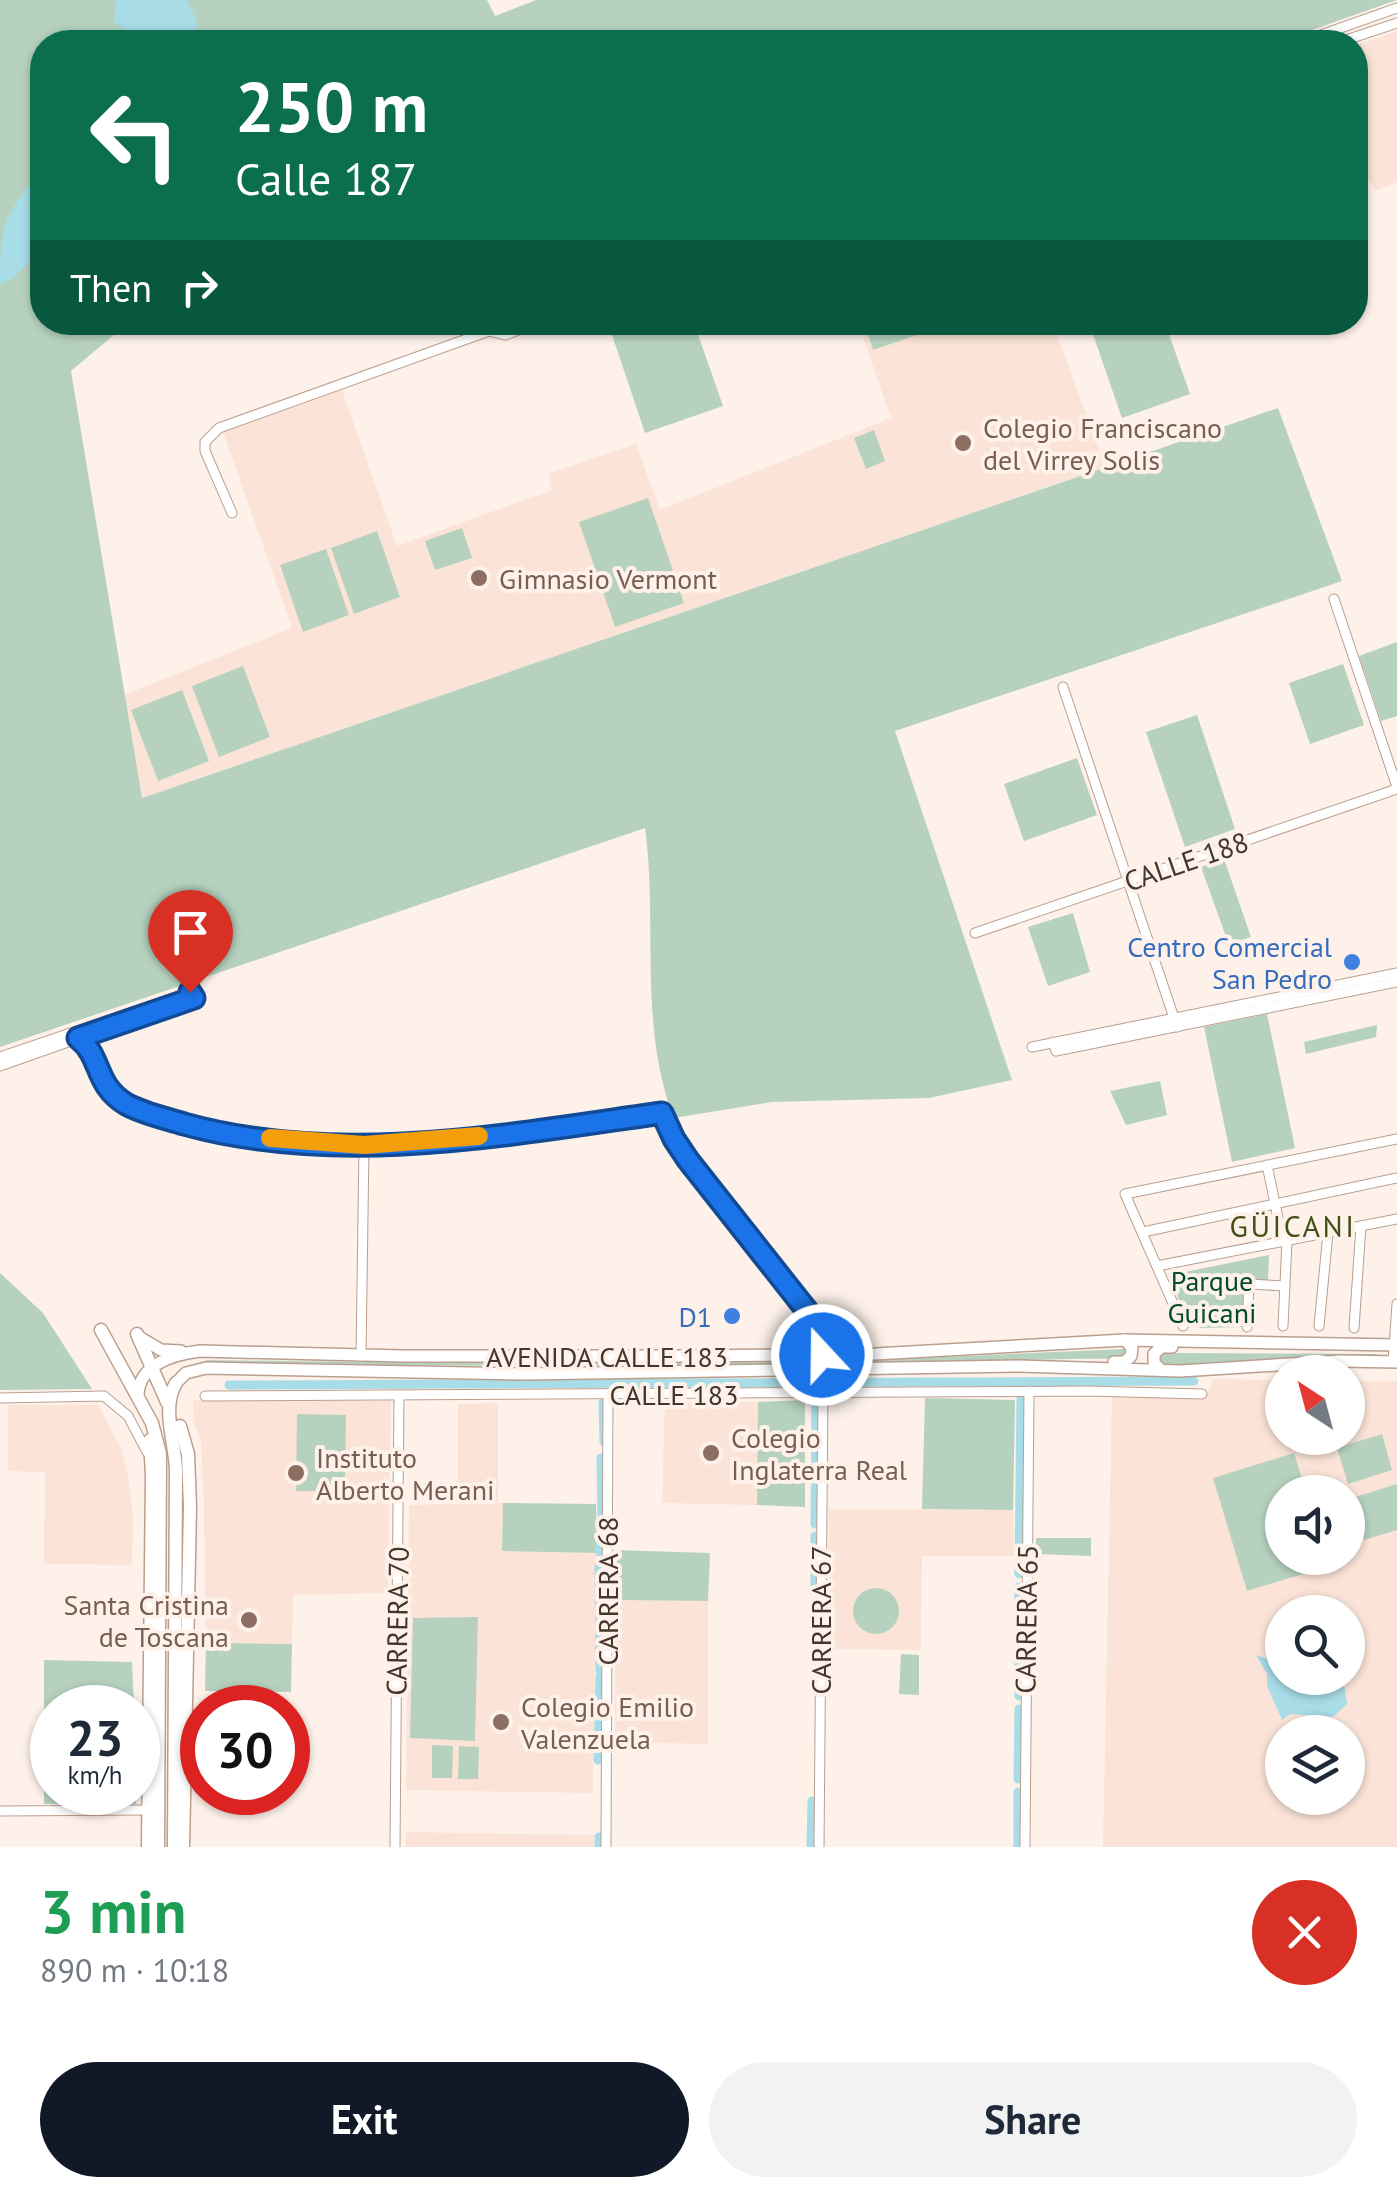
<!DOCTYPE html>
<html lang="en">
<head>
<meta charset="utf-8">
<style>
	:root { --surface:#fff; --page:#f2f2f3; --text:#1f2937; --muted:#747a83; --accent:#111827 }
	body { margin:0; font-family:"PT Sans",sans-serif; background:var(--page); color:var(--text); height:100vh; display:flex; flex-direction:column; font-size:38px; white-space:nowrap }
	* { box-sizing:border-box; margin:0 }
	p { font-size:32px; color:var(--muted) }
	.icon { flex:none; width:55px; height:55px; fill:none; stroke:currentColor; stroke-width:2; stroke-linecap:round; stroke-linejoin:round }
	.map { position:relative; height:1847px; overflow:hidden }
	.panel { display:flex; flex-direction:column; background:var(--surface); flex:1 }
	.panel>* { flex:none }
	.banner { position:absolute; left:30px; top:30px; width:1338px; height:305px; border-radius:40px; box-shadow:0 2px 8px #0004; background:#0b6e4f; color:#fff; overflow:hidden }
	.needle { width:65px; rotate:324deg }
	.fabs { position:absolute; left:1265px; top:1355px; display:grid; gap:20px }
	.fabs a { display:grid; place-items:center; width:100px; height:100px; border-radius:50%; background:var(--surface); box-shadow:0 2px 8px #0004; font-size:50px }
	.speed { position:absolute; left:30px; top:1685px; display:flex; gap:20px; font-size:50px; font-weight:700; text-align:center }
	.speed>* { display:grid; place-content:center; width:130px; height:130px; border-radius:50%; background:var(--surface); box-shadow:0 2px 8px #0004; line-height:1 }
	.speed small { font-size:25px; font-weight:400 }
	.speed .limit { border:15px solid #d22; background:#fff; color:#111 }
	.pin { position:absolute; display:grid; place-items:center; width:85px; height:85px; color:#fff; margin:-102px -42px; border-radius:50% 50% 50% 0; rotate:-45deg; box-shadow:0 0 10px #0007 }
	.pin .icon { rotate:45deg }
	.me { position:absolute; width:110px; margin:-55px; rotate:339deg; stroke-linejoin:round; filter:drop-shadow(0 0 8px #0008) }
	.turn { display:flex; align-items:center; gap:35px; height:210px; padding:0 40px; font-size:45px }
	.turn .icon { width:130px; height:130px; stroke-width:2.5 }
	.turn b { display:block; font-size:70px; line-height:85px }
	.then { display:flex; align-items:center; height:95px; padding:0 40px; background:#0003; gap:20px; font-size:38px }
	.round { display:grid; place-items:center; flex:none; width:105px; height:105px; border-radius:52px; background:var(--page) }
	.headline { display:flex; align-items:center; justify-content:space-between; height:170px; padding:0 40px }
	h1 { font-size:60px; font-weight:600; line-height:75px; color:#1e9e55 }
	.primary-button { display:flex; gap:20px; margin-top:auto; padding:20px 40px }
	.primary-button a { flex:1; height:115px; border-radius:60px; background:var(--accent); color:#fff; font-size:40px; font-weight:600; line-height:115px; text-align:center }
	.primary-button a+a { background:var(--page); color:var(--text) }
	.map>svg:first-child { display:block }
	.built { fill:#fbe4d7; fill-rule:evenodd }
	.green { fill:#b6d2bf }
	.water { fill:#a8dce7 }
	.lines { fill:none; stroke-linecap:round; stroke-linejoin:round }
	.stream { stroke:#a8dce7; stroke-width:2.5 }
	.canal { stroke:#a8dce7; stroke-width:9 }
	.minor-casing { stroke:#bb9f8e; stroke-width:11 }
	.major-casing { stroke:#bb9f8e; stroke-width:14 }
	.highway-casing { stroke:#bb9f8e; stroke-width:15 }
	.minor { stroke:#fff; stroke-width:9 }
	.major { stroke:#fff; stroke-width:11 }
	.highway { stroke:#fff; stroke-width:12 }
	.route-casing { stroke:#114b97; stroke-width:25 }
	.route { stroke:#1a73e8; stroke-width:18 }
	.slow { stroke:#f59e0b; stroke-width:18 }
	.education-dot { fill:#8d6e63; stroke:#fdf1e9; stroke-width:4 }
	.shop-dot { fill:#3f7fe0; stroke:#fdf1e9; stroke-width:4 }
	.labels { text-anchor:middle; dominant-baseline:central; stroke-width:8; stroke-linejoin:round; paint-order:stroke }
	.education-label { font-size:28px; fill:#785e54; stroke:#fdf1e9; text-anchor:start }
	.street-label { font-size:28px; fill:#42362f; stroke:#fdf1e9 }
	.shop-label { font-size:28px; fill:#366cbe; stroke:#fdf1e9; text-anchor:end }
	.park-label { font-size:28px; fill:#044b2a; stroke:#fdf1e9 }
	.neighbourhood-label { font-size:30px; letter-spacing:2.5px; fill:#425018; stroke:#fdf1e9 }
</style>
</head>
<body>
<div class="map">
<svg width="1397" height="1847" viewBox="0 0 1397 1847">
	<rect width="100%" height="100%" fill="#fdf1e9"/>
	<g class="built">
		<polygon points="1397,31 1397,182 1375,191 1355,155 1355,46"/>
		<polygon points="858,323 1053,323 1105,467 141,798 124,695 292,628 223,432 342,390 397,546 552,490 548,474 636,444 660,510 891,418"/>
		<path d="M1213 1379 1282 1380V1438H1348V1381H1397V1847H1103L1112 1397 1207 1395ZM1282 1492H1348V1558H1282ZM1282 1612H1348V1678H1282ZM1282 1732H1348V1798H1282Z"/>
		<polygon points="193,1400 391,1401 388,1593 293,1595 292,1644 206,1643 204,1508 201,1439 194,1423"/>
		<polygon points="665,1402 758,1402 757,1505 662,1503"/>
		<polygon points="498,1403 498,1503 503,1503 502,1551 597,1553 593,1793 406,1790 409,1505 458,1504 458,1404"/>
		<polygon points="8,1405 98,1405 122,1450 128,1475 133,1517 132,1565 44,1564 45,1472 8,1471"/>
		<polygon points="829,1509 1013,1510 1014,1556 922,1556 921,1650 827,1649"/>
		<polygon points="615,1600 708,1601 708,1744 615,1742"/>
		<polygon points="406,1832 594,1835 594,1847 405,1847"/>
	</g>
	<g class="green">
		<path d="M0 0H487L495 16 536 0H1397L1278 42H42V322L128 323 71 371 142 798 1278 408 1342 581 895 731 1012 1080 929 1098 771 1102 674 1118C638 1027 658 923 645 828L0 1047Z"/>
		<polygon points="864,322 950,322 951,323 873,350"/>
		<polygon points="608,323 694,323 723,406 645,433"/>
		<polygon points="1089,323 1165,323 1190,394 1122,418"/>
		<polygon points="874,430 885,461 866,469 854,438"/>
		<polygon points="648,498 684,603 615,627 579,522"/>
		<polygon points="462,528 472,558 435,570 425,541"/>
		<polygon points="377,531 400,597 354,614 331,548"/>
		<polygon points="326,549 349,615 303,632 280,565"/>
		<polygon points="1397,642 1397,716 1381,721 1359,656"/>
		<polygon points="1343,664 1364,725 1310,744 1289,683"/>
		<polygon points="243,666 270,737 219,757 192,686"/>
		<polygon points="182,690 209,761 158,781 131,710"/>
		<polygon points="1197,715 1235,829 1185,847 1146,732"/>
		<polygon points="1077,758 1097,815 1024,841 1004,784"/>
		<polygon points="1224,859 1251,937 1229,945 1201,867"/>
		<polygon points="1073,913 1090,972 1048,986 1028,927"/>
		<polygon points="1267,1014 1295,1148 1232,1162 1204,1027"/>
		<polygon points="1377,1025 1376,1037 1306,1054 1304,1042"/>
		<polygon points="1160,1081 1167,1115 1126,1125 1110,1091"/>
		<polygon points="1269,1255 1268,1280 1243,1279 1243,1327 1201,1328 1186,1320 1170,1275"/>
		<polygon points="0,1273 43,1313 92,1389 0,1390"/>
		<path d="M1124 1349 1128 1354 1121 1359C1042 1358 964 1363 885 1364 658 1366 432 1367 206 1363V1360L442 1363 851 1361Z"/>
		<polygon points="1162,1353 1377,1354 1377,1356 1167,1365 1159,1360"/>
		<polygon points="925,1398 1015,1400 1013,1510 922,1509"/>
		<polygon points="805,1400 805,1507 757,1505 758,1402"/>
		<polygon points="297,1414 346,1415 345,1491 296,1491"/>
		<polygon points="1382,1434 1392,1470 1348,1484 1337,1448"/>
		<polygon points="1294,1453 1306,1492 1282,1492 1282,1558 1326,1558 1328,1566 1247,1591 1213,1478"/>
		<polygon points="1397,1484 1397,1530 1364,1540 1352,1498"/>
		<polygon points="503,1503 596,1504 597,1553 502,1551"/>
		<polygon points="1036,1538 1091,1538 1091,1556 1036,1554"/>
		<polygon points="614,1550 710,1553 708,1601 615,1600"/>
		<circle cx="876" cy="1611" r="23"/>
		<polygon points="478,1617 475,1741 410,1738 413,1618"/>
		<polygon points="206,1643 292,1644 291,1692 205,1691"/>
		<polygon points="901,1654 919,1655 919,1695 899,1694"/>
		<polygon points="44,1660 132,1662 134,1707 52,1708 52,1792 136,1793 136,1804 44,1804"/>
		<polygon points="432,1745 453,1746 452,1778 432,1778"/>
		<polygon points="459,1746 479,1747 478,1779 458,1779"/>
	</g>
	<g class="water">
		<polygon points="116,0 187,0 198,23 194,41 126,42 131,34 114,22"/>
		<path d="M42 170V249L12 279 0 284C0 225 3 215 42 170Z"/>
		<polygon points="1256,1655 1282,1664 1282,1678 1343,1678 1347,1704 1333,1717 1290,1714 1282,1720 1267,1686 1267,1674"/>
	</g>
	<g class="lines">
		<polyline class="stream" points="815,1536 815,1533"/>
		<g class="canal">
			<polyline points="229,1385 1194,1381"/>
			<polyline points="603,1402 604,1442"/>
			<polyline points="601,1458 602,1520"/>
			<polyline points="815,1524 816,1401"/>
			<polyline points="600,1552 600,1536"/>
			<polyline points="599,1565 600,1671"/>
			<polyline points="1019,1574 1021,1397"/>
			<polyline points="815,1588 815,1536"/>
			<polyline points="1019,1619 1019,1587"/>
			<polyline points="1019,1696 1019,1632"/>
			<polyline points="598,1760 600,1677"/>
			<polyline points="1018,1779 1019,1709"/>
			<polyline points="599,1847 599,1837"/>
			<polyline points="811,1847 812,1801"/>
			<polyline points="1018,1847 1018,1792"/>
		</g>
		<g class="minor-casing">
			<g id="minor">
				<polyline points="1301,42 1397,8"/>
				<polyline points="1340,42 1397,23"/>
				<polyline points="489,331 505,335 541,322"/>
				<polyline points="232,513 205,451 205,442 219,428 489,331 504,322"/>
				<polyline points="1334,599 1397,787"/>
				<polyline points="1063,687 1177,1027"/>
				<polyline points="975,933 1397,789"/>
				<path d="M78 1038C102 1056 94 1085 127 1104 167 1127 221 1134 267 1138 300 1141 333 1145 366 1145 465 1144 565 1127 662 1113L674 1139 689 1160 812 1317 820 1333 822 1355"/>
				<polyline points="1053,1042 1056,1051 1397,982"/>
				<polyline points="1032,1047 1397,973"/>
				<polyline points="0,1057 191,992 193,998 0,1066"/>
				<polyline points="1267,1165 1283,1242"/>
				<polyline points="1143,1232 1397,1178"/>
				<polyline points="1157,1266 1397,1219"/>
				<polyline points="1183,1326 1125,1194 1397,1139"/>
				<polyline points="1283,1326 1287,1241"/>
				<polyline points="1319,1326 1328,1233"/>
				<polyline points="1247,1327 1249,1284 1285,1286"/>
				<polyline points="1354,1328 1361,1226"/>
				<polyline points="361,1356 364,1145"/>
				<polyline points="1393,1362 1397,1304"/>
				<polyline points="205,1396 1088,1391 1202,1394"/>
				<polyline points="0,1398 104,1396 128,1416 147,1452"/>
				<polyline points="0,1811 149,1810"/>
				<polyline points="395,1847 399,1395"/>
				<polyline points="606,1847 608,1394"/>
				<polyline points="819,1847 823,1393"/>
				<polyline points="1025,1847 1029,1391"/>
			</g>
		</g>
		<g class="major-casing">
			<g id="major">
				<polyline points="139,1337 161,1350 181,1351"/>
				<polyline points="1114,1362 1125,1362 1131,1356 1132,1348 1125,1340"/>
				<polyline points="1161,1370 1154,1363 1154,1354 1161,1347 1172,1347"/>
				<polyline points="176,1383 186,1373 206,1368 526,1374 1019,1366 1180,1371 1340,1361 1397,1362"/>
				<path d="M138 1394C140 1364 174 1354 200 1351L403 1356H680L875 1354 1125 1340 1397 1345"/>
			</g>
		</g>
		<g class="highway-casing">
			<g id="highway">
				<polyline points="101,1330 152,1423 160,1454 158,1847"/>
				<polyline points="137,1334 167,1402"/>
				<polyline points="180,1426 188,1454 190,1507 183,1847"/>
				<polyline points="148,1847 152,1476 150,1440"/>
				<path d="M174 1847 176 1470C175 1442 161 1407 176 1383"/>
			</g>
		</g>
		<use href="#minor" class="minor"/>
		<use href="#major" class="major"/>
		<use href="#highway" class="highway"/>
	</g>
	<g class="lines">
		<g class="route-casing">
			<path id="route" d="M190 992 194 998 78 1038C102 1056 94 1085 126 1104 144 1114 165 1118 184 1124 338 1167 507 1135 662 1113L674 1139 688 1160 812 1317 820 1333 822 1355"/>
		</g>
		<use href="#route" class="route"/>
		<polyline class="slow" points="270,1138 364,1145 479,1136"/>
	</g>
	<g class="education-dot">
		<circle cx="963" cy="443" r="10"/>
		<circle cx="479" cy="578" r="10"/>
		<circle cx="711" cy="1453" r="10"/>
		<circle cx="296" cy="1473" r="10"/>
		<circle cx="249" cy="1620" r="10"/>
		<circle cx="501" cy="1722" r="10"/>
	</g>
	<g class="shop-dot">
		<circle cx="1352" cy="962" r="10"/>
		<circle cx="732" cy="1316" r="10"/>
	</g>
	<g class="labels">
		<g class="education-label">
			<text x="983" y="427">Colegio Franciscano<tspan x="983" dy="32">del Virrey Solis</tspan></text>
			<text x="499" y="578">Gimnasio Vermont</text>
			<text x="731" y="1437">Colegio<tspan x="731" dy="32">Inglaterra Real</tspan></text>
			<text x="316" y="1457">Instituto<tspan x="316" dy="32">Alberto Merani</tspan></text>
			<text x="229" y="1604" text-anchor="end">Santa Cristina<tspan x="229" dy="32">de Toscana</tspan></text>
			<text x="521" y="1706">Colegio Emilio<tspan x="521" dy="32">Valenzuela</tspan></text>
		</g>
		<g class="street-label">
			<text transform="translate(1186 861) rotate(-19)">CALLE 188</text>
			<text x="607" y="1356">AVENIDA CALLE 183</text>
			<text x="674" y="1394">CALLE 183</text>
			<text transform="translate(607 1591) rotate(-90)">CARRERA 68</text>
			<text transform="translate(1026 1619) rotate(-89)">CARRERA 65</text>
			<text transform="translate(820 1620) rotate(-90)">CARRERA 67</text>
			<text transform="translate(397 1621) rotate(-89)">CARRERA 70</text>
		</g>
		<g class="shop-label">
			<text x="1332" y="946">Centro Comercial<tspan x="1332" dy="32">San Pedro</tspan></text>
			<text x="712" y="1316">D1</text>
		</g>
		<g class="park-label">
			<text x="1212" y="1280">Parque<tspan x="1212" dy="32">Guicani</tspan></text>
		</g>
		<g class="neighbourhood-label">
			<text x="1293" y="1225">GÜICANI</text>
		</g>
	</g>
</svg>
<div class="fabs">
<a><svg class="needle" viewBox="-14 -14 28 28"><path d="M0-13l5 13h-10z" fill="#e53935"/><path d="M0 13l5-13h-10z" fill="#747a83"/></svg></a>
<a><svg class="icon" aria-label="sound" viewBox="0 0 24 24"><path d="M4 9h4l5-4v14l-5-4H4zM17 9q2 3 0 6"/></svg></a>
<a><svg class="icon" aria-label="search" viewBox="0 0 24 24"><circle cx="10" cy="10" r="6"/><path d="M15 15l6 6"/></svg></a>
<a><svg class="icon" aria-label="layers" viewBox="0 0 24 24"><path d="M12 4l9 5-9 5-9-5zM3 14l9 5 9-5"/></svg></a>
</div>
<div class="speed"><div>23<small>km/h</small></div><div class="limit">30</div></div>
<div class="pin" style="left:190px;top:992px;background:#d93025"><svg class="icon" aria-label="arrive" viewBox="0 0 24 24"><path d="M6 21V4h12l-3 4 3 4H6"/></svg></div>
<svg class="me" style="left:822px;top:1355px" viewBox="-20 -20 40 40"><circle r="17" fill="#1a73e8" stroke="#fff" stroke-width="3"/><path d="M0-11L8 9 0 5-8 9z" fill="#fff"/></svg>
<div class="banner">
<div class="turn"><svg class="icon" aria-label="left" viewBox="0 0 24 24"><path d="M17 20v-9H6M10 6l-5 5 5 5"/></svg><div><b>250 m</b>Calle 187</div></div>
<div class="then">Then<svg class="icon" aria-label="right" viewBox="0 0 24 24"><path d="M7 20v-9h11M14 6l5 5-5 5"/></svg></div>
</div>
</div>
<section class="panel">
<div class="headline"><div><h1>3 min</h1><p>890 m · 10:18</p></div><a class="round" style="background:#d93025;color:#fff"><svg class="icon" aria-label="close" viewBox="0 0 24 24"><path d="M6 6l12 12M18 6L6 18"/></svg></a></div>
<div class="primary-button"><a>Exit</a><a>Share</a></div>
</section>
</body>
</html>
